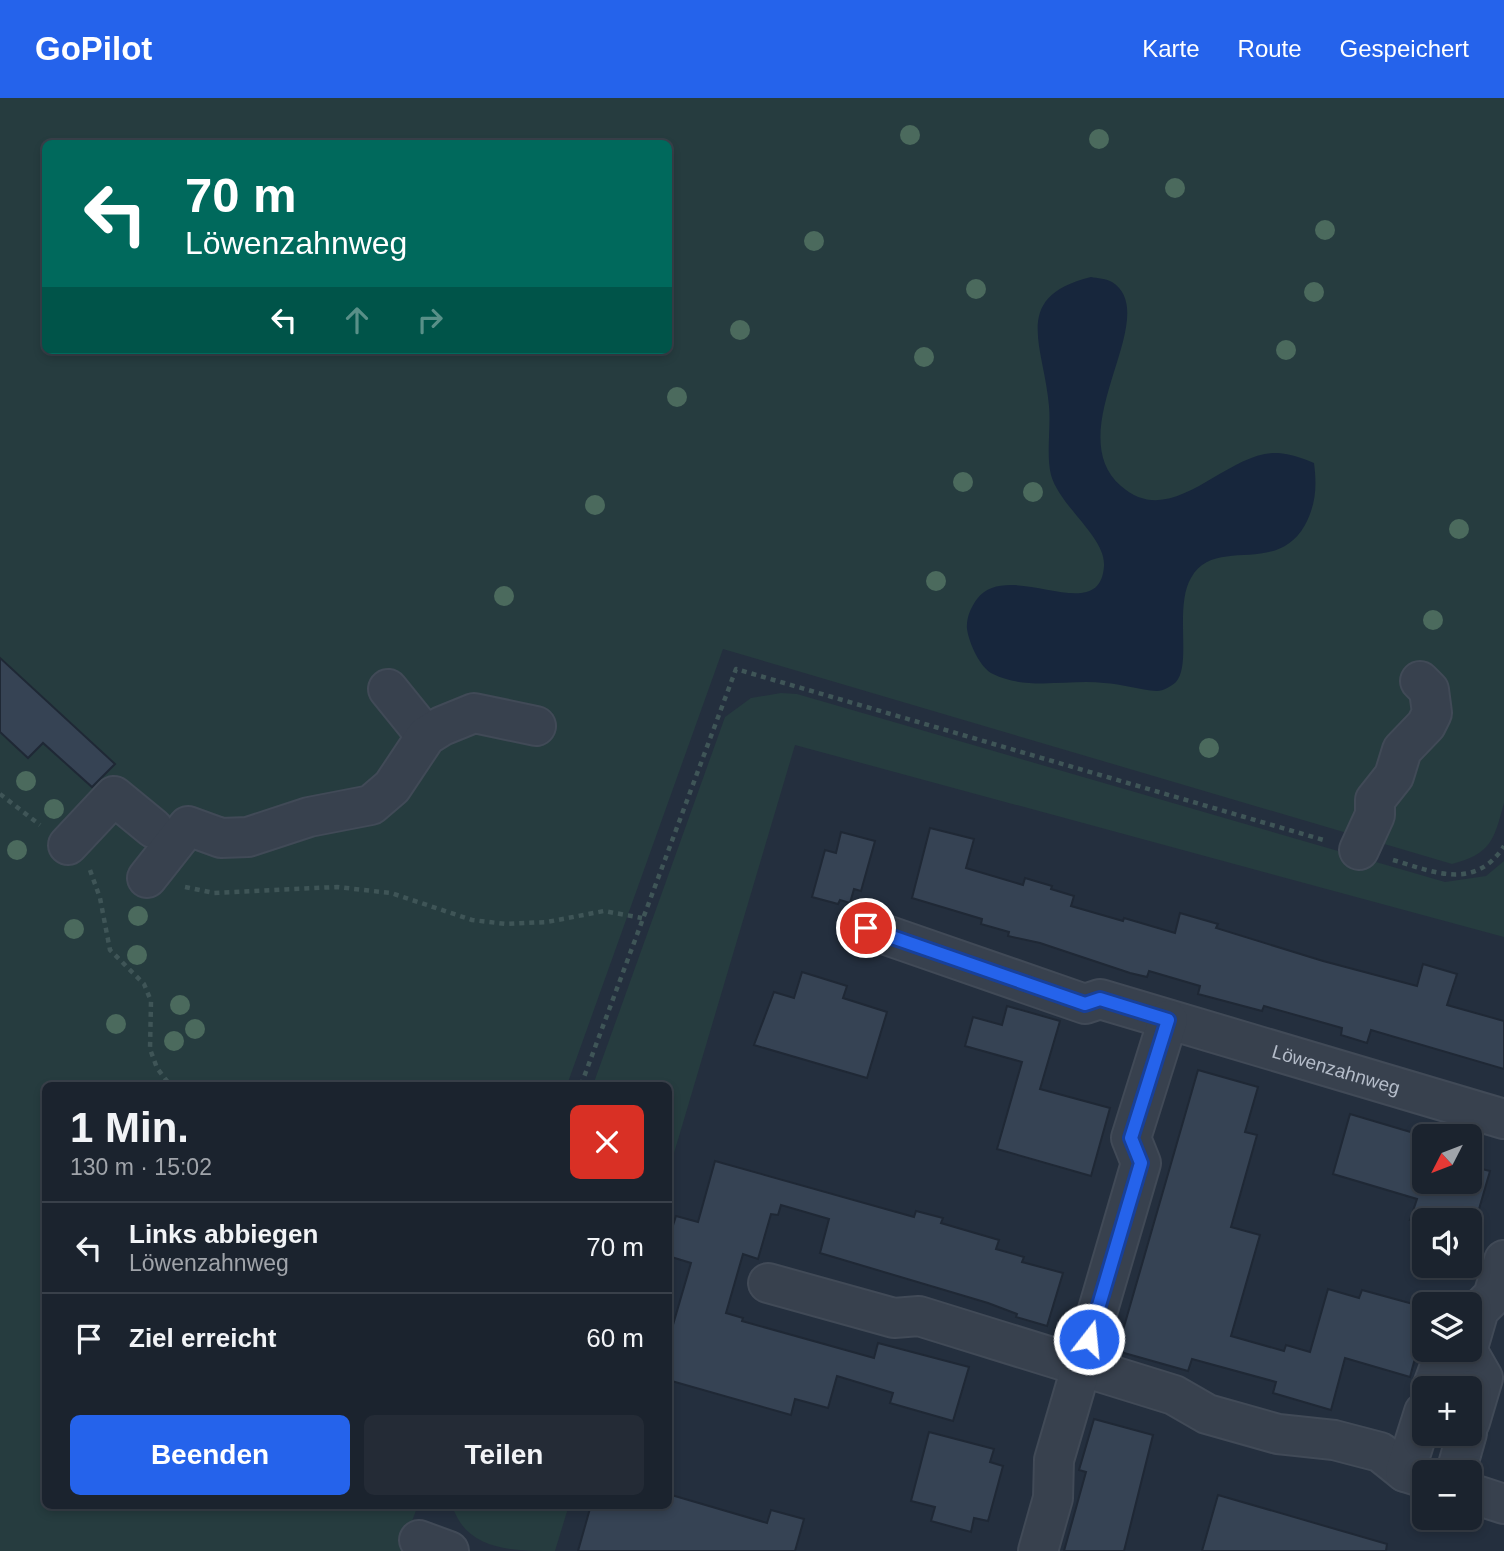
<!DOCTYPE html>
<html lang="de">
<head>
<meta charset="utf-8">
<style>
	:root { --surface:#1b232e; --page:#242b36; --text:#f1f3f6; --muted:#a0a4aa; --line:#39404a; --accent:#2563eb }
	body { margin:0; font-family:Helvetica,sans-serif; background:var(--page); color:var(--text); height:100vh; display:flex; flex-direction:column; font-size:26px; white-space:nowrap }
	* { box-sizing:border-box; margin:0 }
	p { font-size:23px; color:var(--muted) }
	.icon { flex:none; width:38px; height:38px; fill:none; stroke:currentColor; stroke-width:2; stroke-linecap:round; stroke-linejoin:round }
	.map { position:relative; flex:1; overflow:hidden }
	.details { position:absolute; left:42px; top:984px; width:630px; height:427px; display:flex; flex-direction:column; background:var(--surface); border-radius:10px; box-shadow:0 4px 10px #0003,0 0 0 2px var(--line) }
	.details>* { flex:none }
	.top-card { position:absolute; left:42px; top:42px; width:630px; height:214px; border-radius:10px; box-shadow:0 4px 10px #0003,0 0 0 2px var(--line); background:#00695c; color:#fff; overflow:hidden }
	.needle { width:46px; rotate:228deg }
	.fabs { position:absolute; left:1412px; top:1026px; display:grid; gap:14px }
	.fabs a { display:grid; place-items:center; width:70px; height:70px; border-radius:10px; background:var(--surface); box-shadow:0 4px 10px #0003,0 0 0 2px var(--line); font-size:35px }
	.pin { position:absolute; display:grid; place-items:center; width:60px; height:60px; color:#fff; margin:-30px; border:4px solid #fff; border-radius:50%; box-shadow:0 2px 7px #0007 }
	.me { position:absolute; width:77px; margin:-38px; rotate:16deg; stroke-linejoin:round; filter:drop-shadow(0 0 5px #0008) }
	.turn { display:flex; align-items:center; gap:24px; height:147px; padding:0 28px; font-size:32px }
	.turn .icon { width:91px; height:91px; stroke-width:2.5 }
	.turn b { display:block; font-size:49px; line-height:60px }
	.lanes { display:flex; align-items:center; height:66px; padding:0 28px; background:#0003; justify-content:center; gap:35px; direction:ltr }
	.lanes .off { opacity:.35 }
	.round { display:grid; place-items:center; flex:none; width:74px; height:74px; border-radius:10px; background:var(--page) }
	.head { display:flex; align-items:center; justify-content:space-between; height:119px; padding:0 28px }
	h1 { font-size:42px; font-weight:800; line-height:52px }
	.action { display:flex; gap:14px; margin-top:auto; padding:14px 28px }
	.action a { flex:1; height:80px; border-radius:10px; background:var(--accent); color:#fff; font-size:28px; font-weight:800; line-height:80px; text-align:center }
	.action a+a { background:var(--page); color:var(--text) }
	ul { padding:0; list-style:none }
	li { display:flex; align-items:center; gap:21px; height:91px; padding:0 28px; border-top:2px solid var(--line) }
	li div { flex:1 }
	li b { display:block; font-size:26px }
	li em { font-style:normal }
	header { display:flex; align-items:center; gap:42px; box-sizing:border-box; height:98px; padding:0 35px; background:var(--accent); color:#fff }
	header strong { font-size:33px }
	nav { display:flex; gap:38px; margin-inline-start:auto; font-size:24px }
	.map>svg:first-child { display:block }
	.green { fill:#263c3f; fill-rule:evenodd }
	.water { fill:#17263c }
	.building { fill:#364354; stroke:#1f2835; stroke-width:2 }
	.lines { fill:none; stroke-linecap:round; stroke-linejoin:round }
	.minor-casing { stroke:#414a57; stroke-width:42 }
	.path { stroke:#3f5557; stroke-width:4.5; stroke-dasharray:5 5; stroke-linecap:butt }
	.minor { stroke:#38414e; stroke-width:38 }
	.tree { fill:#4b6a5d }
	.route-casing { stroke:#184099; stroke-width:18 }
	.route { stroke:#2563eb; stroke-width:12 }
	.labels { text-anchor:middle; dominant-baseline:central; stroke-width:7; stroke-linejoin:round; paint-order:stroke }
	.street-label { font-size:19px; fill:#b4bcc9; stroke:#1d2633 }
</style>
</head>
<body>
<header>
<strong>GoPilot</strong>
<nav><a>Karte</a><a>Route</a><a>Gespeichert</a></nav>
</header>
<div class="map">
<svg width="1504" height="1453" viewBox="0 0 1504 1453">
	<rect width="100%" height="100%" fill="#242f3e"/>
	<g class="green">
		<path d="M0 0H1504V705C1494 742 1491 756 1452 766L723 551 567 987H46V1407H418L401 1453H0ZM46 46H668V252H46Z"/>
		<polygon points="781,595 797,596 1445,784 1486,778 1504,763 1504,839 795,647 669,1072 668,987 593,987 725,619 751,600"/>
		<path d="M452 1407H569L555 1453C512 1453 466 1453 452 1407Z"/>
	</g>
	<path class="water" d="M1091 179C1097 180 1107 181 1112 184 1165 218 1058 333 1121 388 1173 434 1225 353 1278 355 1290 356 1303 360 1314 365 1317 388 1316 406 1305 427 1276 479 1215 437 1191 480 1174 509 1192 566 1176 584 1172 588 1163 593 1157 593 1140 592 1122 586 1104 585 1069 581 1027 593 993 576 980 570 969 545 967 531 966 520 971 509 977 501 1009 459 1100 531 1104 468 1106 439 1060 409 1051 377 1046 356 1051 330 1049 308 1044 247 1010 199 1091 179Z"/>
	<g class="building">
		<polygon points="0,560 115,666 92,689 43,645 28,660 0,634"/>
		<polygon points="930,730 974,741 966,770 1023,787 1025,780 1052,788 1051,791 1074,798 1071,808 1123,823 1124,820 1175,835 1180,815 1218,826 1216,830 1323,863 1417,888 1423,866 1457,876 1447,907 1504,923 1504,971 1371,932 1367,945 1341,937 1342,930 1264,908 1262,913 1198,896 1200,888 1149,873 1147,879 1130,875 1040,845 1008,838 1009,834 981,826 982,821 912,800"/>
		<polygon points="841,734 875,743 861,793 854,791 850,805 840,802 838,806 812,799 825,752 836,755"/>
		<polygon points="802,874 847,888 843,900 887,914 867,980 754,947 774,894 794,900"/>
		<polygon points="1007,908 1060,923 1040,991 1110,1010 1091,1078 997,1051 1022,964 965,948 973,919 1002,927"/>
		<polygon points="1198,972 1258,989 1245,1034 1257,1037 1231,1129 1260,1137 1231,1238 1284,1253 1286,1247 1310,1254 1328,1191 1359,1200 1362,1192 1424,1209 1424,1251 1418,1249 1410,1279 1345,1260 1331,1312 1273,1295 1276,1284 1192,1261 1188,1273 1117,1253"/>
		<polygon points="1350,1016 1424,1038 1424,1083 1470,1083 1470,1068 1490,1073 1475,1125 1453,1119 1452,1122 1410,1122 1417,1101 1333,1076"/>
		<polygon points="715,1063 914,1119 916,1113 943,1120 941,1125 999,1142 996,1151 1024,1159 1022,1164 1063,1175 1047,1228 1016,1219 1017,1216 988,1205 820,1155 829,1121 781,1107 778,1117 771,1116 758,1161 743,1156 726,1215 743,1220 742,1223 874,1260 878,1245 969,1269 953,1323 890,1305 893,1295 837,1278 828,1310 795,1301 791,1317 668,1282 668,1244 691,1165 668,1158 668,1143 676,1118 698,1124"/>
		<polygon points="1094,1321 1153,1337 1124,1453 1064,1453 1086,1374 1079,1372"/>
		<polygon points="929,1334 994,1351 990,1364 1003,1368 988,1423 974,1420 971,1434 931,1423 935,1409 911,1403"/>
		<polygon points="668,1396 767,1425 771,1412 804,1421 795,1453 578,1453 591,1407 668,1407"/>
		<polygon points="1218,1397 1387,1446 1386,1453 1202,1453"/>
	</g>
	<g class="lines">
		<g class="minor-casing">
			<g id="minor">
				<polyline points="388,591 426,638"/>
				<polyline points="68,747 114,698 153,730"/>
				<polyline points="1359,752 1375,717 1375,702 1394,678 1402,652 1426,627 1432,615 1429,592 1420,583"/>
				<polyline points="147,780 188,728 221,740 248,739 309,719 371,707 392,689 426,638 442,628 474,615 536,628"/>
				<path id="s1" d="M866 830 1085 906 1100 901 1504 1021"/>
				<polyline points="768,1185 894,1220 919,1218 1174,1297 1207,1316 1278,1336 1334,1342 1380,1354 1405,1374 1424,1380"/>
				<polyline points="1470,1243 1479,1212 1493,1198 1504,1162"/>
				<polyline points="1467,1252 1483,1280 1470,1324"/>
				<polyline points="1432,1290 1440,1268 1468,1251"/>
				<polyline points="1405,1374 1424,1314"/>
				<polyline points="1456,1374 1467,1335"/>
				<polyline points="1470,1395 1504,1406"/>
				<polyline points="419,1442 449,1453"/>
				<polyline points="1038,1453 1053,1400 1054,1362 1141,1065 1131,1040 1168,922"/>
			</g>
		</g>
		<g class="path">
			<polyline points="0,696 40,727"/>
			<path d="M1393 762C1434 774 1475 793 1504 748"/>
			<polyline points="90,772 100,800 110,852 144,886 151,903 150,951 157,970 170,987"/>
			<polyline points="185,789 214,795 337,789 391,795 472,822 506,826 547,824 604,813 642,820"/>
			<polyline points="581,987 736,571 1327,743"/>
		</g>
		<use href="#minor" class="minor"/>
	</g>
	<g class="tree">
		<circle cx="910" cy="37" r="10"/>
		<circle cx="1099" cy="41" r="10"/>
		<circle cx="1175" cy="90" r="10"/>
		<circle cx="1325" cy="132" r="10"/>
		<circle cx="814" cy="143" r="10"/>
		<circle cx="976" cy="191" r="10"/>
		<circle cx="1314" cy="194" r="10"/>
		<circle cx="740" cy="232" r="10"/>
		<circle cx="1286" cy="252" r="10"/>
		<circle cx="924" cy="259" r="10"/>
		<circle cx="677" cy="299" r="10"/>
		<circle cx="963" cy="384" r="10"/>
		<circle cx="1033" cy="394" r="10"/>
		<circle cx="595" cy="407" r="10"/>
		<circle cx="1459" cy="431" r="10"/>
		<circle cx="936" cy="483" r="10"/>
		<circle cx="504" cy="498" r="10"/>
		<circle cx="1433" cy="522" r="10"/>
		<circle cx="1209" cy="650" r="10"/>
		<circle cx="26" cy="683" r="10"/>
		<circle cx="54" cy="711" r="10"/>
		<circle cx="17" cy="752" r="10"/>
		<circle cx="138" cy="818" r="10"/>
		<circle cx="74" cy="831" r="10"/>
		<circle cx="137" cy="857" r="10"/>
		<circle cx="180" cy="907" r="10"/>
		<circle cx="116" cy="926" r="10"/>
		<circle cx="195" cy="931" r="10"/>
		<circle cx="174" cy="943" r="10"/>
	</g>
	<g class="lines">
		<g class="route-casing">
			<polyline id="route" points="866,830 1085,906 1100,901 1168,922 1131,1040 1141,1065 1089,1241"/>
		</g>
		<use href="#route" class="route"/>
	</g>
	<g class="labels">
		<g class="street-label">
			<text stroke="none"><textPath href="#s1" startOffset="494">Löwenzahnweg</textPath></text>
		</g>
	</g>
</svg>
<div class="fabs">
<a><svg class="needle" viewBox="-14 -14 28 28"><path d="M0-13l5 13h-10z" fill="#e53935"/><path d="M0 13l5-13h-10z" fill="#a0a4aa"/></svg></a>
<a><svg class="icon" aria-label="sound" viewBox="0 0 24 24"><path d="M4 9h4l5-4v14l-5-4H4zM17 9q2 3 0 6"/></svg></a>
<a><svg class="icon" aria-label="layers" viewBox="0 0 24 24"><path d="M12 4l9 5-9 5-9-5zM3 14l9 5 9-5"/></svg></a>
<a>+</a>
<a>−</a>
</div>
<div class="pin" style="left:866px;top:830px;background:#d93025"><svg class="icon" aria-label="arrive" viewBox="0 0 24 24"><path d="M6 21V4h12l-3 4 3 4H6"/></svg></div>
<svg class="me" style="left:1089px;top:1241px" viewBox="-20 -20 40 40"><circle r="17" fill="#2563eb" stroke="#fff" stroke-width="3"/><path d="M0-11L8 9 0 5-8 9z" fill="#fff"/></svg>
<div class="top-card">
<div class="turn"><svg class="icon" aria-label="left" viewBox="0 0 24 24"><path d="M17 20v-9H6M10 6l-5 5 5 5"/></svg><div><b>70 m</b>Löwenzahnweg</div></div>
<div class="lanes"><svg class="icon" aria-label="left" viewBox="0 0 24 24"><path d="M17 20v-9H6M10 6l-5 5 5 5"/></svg><svg class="icon off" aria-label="ahead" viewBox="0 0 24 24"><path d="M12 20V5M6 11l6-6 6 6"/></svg><svg class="icon off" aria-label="right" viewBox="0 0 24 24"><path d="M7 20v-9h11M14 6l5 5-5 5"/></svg></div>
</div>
<section class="details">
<div class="head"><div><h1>1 Min.</h1><p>130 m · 15:02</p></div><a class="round" style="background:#d93025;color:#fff"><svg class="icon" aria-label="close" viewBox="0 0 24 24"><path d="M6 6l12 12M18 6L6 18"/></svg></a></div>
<ul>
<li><svg class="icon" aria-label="left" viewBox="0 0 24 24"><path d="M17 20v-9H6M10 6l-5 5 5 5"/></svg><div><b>Links abbiegen</b><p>Löwenzahnweg</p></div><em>70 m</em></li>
<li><svg class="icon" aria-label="arrive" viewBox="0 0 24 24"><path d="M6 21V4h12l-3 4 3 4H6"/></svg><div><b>Ziel erreicht</b></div><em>60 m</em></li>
</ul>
<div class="action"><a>Beenden</a><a>Teilen</a></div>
</section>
</div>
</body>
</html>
